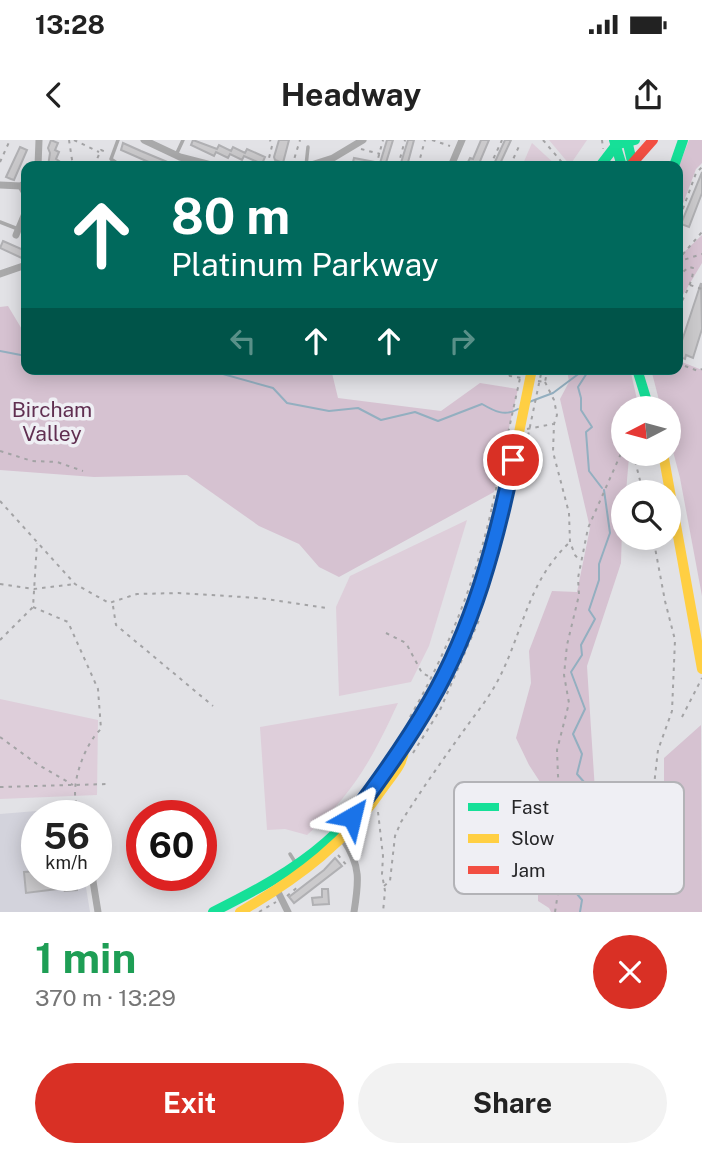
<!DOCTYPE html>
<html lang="en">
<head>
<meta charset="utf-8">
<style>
	:root { --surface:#fff; --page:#f2f2f2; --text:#222; --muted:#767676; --accent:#d93025 }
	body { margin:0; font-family:"Public Sans",sans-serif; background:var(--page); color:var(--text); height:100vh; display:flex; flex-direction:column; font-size:26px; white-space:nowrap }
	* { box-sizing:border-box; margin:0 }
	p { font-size:23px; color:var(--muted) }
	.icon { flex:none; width:38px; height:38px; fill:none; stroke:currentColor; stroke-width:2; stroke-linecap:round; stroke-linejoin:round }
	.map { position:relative; height:772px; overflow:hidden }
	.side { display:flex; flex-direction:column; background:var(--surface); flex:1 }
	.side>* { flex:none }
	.hud { position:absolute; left:21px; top:21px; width:662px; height:214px; border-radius:14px; box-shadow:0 4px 18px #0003; background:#00695c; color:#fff; overflow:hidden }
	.needle { width:46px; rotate:264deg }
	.fabs { position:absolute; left:611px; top:256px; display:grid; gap:14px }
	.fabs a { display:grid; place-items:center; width:70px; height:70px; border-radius:50%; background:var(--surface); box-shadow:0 4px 18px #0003; font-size:35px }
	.speed { position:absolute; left:21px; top:660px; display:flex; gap:14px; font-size:35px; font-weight:700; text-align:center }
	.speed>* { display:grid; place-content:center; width:91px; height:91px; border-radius:50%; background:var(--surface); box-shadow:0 4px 18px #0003; line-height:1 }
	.speed small { font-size:18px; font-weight:400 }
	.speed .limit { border:10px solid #d22; background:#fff; color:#111 }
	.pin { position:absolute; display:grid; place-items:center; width:60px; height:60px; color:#fff; margin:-30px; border:4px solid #fff; border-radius:50%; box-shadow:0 2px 7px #0007 }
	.me { position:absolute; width:77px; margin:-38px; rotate:37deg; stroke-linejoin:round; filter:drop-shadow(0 0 5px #0008) }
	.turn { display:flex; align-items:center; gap:24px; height:147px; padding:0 35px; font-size:32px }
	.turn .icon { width:91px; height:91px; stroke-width:2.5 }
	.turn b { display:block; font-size:49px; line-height:60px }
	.lanes { display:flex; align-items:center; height:66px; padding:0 35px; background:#0003; justify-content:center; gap:35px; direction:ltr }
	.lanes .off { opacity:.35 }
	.round { display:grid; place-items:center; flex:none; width:74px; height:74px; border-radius:37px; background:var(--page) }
	.head { display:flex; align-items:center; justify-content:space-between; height:119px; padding:0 35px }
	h1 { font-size:42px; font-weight:700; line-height:52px; color:#1e9e55 }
	.button { display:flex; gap:14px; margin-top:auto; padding:14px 35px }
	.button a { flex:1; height:80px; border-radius:42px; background:var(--accent); color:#fff; font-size:28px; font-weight:700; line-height:80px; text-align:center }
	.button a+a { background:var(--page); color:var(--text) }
	.status { display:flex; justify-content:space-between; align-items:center; height:49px; padding:0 35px; background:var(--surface); direction:ltr }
	.status svg { height:19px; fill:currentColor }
	header { display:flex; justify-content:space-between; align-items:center; height:91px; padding:0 35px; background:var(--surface); font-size:32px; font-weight:700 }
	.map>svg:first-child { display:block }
	.built { fill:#d3d3dc }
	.green { fill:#deceda }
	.forest { fill:#d6c2d1 }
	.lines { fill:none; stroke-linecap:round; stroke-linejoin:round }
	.stream { stroke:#93afc0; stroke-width:2 }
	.building { fill:#cbcacc; stroke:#b0b0b3; stroke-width:2 }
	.path { stroke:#a3a3a5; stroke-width:2; stroke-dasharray:3.5 5; stroke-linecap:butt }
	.lane { stroke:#a9a9aa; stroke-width:3.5 }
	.street { stroke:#a9a9aa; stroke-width:7 }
	.fast { stroke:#16e098; stroke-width:10 }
	.slow { stroke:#ffcf43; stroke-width:10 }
	.jam { stroke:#f24e42; stroke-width:10 }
	.path-bridge { stroke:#a3a3a5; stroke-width:2; stroke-dasharray:3.5 5; stroke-linecap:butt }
	.slow-bridge { stroke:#ffcf43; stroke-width:10 }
	.route-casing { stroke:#114b97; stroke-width:18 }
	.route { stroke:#1a73e8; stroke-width:12 }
	.labels { text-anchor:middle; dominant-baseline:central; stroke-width:7; stroke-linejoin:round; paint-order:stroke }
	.park-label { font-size:21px; fill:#602f51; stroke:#efeff4 }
	.key { fill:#efeff4; stroke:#b3b3b7; stroke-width:2 }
	.key-label { font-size:19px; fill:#262628 }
</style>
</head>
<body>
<div class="status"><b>13:28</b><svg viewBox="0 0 49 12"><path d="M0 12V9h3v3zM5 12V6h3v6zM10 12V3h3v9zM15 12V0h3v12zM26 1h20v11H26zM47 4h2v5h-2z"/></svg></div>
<header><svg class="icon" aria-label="back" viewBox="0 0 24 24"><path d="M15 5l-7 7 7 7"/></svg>Headway<svg class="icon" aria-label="share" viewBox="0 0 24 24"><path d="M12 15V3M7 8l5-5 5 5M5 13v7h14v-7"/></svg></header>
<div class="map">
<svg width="702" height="772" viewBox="0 0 702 772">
	<rect width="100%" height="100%" fill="#e2e2e6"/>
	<polygon class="built" points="73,668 74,675 37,676 37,735 84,735 90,772 0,772 0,674"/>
	<g class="green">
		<polygon points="549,0 587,0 570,25"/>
		<polygon points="532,3 557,26 522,26"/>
		<polygon points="467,380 429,506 411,542 339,556 336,467 350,436"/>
		<polygon points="0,559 98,580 97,655 0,659"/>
		<path d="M398 563C372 619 354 653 307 695L285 689 267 690 260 587Z"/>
	</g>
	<g class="forest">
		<polygon points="689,0 702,0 702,23 696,29 677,80 677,31"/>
		<polygon points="702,95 702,123 677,165 677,116 680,116"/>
		<polygon points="8,166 26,196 26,229 331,229 338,258 441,271 480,243 518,249 494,352 339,437 319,427 299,404 259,386 187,335 94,337 0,330 0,167"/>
		<polygon points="677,220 702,230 702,456 680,338 669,296 668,268 661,268 651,229 677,229"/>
		<polygon points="567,229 630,229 639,268 623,268 623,313 639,313 629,317 626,352 623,352 621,423 587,526 595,651 615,697 664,679 664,618 701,585 702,772 551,772 549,768 538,761 538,729 563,717 555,665 529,625 516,598 531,543 529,511 552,451 577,452 590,388 560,259 569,242"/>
	</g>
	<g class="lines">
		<g class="stream">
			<polyline points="0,211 26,216"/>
			<path d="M205 229 273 248 287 263 329 271 358 268 381 280 415 272 438 281 482 264C494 271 505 277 518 269"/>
			<polyline points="595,229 594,234 587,233 578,247 581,258 581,270 592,287 586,292 589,331 602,348"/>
			<polyline points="529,262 553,253 585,229"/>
			<polyline points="592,706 603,702 626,710"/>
			<polyline points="580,772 582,760 573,749 580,737 588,735 586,720 592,706 588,702 593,688 585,676 590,665 584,642 577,634 582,614 573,594 585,569 571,532 582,515 581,505 595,479 589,470 599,440 599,424 610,393 604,350"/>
		</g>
	</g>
	<g class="building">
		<polygon points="51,0 58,3 55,10 59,12 56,19 59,21 56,26 48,26 50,13 48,8"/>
		<polygon points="193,0 217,9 219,5 231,11 233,7 245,13 247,9 265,17 262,24 244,16 242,20 230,14 228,18 216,12 214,16 191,5"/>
		<polygon points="279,0 289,0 283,23 275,20 274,17"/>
		<polygon points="387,0 393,0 385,26 352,26 354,18 380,23"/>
		<polygon points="408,0 414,0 407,26 400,26"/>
		<polygon points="481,0 489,0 478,26 466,26 470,18 473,19"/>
		<polygon points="505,0 511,0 499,26 493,26"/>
		<polygon points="123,3 141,11 177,26 158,26 144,20 121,10"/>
		<polygon points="20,7 27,10 14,40 11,39 6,37"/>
		<polygon points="702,32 702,53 689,87 681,84"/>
		<polygon points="3,101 26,111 24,119 0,108"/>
		<polygon points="701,143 702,189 693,218 686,215 685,219 677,216"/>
		<polygon points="335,718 342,726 294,763 289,757 324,730"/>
		<polygon points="37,731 37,735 76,735 77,750 65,751 66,748 26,753 24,732"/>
		<polygon points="322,749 328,749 329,764 313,765 312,758 322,757"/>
	</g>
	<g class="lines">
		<g class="path">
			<polyline points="69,0 73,26"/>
			<polyline points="74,0 99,12"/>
			<polyline points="432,0 450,6"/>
			<polyline points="543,0 565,26"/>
			<polyline points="602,0 603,9"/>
			<polyline points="361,9 380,14"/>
			<polyline points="0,22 10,0"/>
			<polyline points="94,26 101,10 106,12"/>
			<polyline points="267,26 272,6 270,0"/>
			<polyline points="292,26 300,0"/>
			<polyline points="376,26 383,0"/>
			<polyline points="398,26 405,0"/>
			<polyline points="418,26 425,0"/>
			<polyline points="490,26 502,0"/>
			<polyline points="510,26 520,4"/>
			<polyline points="677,85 696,33 702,27"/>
			<polyline points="677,121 702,92"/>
			<polyline points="677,122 702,114"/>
			<path d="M677 137 689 127 693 128C694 143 681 159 677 174"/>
			<polyline points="690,145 702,149"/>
			<polyline points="677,223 698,231 702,229"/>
			<polyline points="503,229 510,236 522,238"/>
			<polyline points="538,241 545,242 547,232 553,229"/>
			<polyline points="545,242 554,260 557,275 554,284 553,312 569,373 570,402 575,415 580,421"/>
			<polyline points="527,289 553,284"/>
			<polyline points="501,294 512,292"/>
			<polyline points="0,311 32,321 57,322 83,331"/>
			<polyline points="633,313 643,352"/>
			<polyline points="0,361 75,444 109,463 137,454 178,453 259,458 327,468"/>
			<polyline points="0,444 34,449 75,444"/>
			<polyline points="113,466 116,485 213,566"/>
			<path d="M33 467 68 482 98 549 101 589C85 603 68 648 78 668"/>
			<polyline points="386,493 406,503 422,533 430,537"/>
			<polyline points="0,500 33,467 37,403"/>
			<path d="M410 577C447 513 476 440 492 367"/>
			<polyline points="682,577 702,538"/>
			<polyline points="0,597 37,624 73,645"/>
			<polyline points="413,613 440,570 479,480"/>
			<polyline points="0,647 108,644"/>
			<polyline points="378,672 383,716 382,734 385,751 383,772"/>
			<path d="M567 703C589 703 596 696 607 679L651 672 658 610 672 571 675 500 665 461 653 397"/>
			<polyline points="338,715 348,727"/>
			<path d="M384 746 390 741 395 696 401 682C420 652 441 622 462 593 473 577 486 562 496 544 523 495 526 443 570 402"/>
			<polyline points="287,756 299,746"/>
			<polyline points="259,772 276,762"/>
			<polyline points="555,772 566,702 565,681 558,636 557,610 569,563 564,535 567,505 579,455 578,438 588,388 623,309"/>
		</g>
		<g class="lane">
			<polyline points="118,0 111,19 121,26"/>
			<polyline points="176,15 183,0"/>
			<polyline points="306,26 308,7"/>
			<polyline points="0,82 18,89"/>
			<polyline points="290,714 295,722"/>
		</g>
		<g class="street">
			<polyline points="144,0 180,17 215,26"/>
			<polyline points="38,26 39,0"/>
			<polyline points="308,26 333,18 363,0"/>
			<polyline points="451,26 462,0"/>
			<polyline points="0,45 21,46 26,42"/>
			<polyline points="21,46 26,55"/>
			<polyline points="16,95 26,71"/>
			<polyline points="0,134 26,125"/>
			<polyline points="83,674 83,676"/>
			<path d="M343 699C361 726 359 741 354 772"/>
			<polyline points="92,735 98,772"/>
			<polyline points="277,750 288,772"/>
		</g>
		<g class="fast">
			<polyline points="614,0 622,26"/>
			<polyline points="627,0 633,26"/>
			<polyline points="615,5 635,0"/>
			<polyline points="600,26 620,0"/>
			<polyline points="674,26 683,0"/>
			<polyline points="637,229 649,268"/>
			<path d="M213 772C253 752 293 731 326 702 384 651 443 550 470 478 483 443 492 407 503 371"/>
		</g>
		<g class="slow">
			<polyline points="663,313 702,529"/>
			<path d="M240 772C300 737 347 702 386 644 395 632 405 621 404 606"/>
		</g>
		<polyline class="jam" points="630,26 653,0"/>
		<g class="path-bridge">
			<polyline points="528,296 542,229"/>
			<polyline points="492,367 522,229"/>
		</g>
		<polyline class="slow-bridge" points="503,371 532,229"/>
	</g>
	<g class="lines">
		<g class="route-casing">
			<path id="route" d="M352 677C380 640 407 602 430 562 473 488 496 403 513 320"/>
		</g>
		<use href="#route" class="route"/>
	</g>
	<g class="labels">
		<g class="park-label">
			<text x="52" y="269">Bircham<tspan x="52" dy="24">Valley</tspan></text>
		</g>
	</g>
	<rect x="454" y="642" width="230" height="112" rx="10" class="key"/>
	<rect x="468" y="663" width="31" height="8" fill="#16e098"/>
	<rect x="468" y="694" width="31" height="9" fill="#ffcf43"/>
	<rect x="468" y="726" width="31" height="8" fill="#f24e42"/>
	<g class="key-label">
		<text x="511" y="674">Fast</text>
		<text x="511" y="705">Slow</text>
		<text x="511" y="737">Jam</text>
	</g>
</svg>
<div class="fabs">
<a><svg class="needle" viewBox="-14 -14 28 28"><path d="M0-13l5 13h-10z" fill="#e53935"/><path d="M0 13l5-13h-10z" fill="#767676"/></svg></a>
<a><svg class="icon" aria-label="search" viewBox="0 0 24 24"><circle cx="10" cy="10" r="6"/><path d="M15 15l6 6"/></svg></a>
</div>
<div class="speed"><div>56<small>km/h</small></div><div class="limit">60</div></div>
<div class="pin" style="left:513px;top:320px;background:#d93025"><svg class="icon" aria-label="arrive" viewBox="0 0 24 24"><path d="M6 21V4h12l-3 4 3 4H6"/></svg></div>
<svg class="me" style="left:352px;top:677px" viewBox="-20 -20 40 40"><path d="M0-17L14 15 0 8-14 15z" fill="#1a73e8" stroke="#fff" stroke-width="4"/></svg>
<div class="hud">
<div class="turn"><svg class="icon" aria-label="ahead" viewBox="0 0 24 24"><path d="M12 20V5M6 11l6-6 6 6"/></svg><div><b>80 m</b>Platinum Parkway</div></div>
<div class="lanes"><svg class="icon off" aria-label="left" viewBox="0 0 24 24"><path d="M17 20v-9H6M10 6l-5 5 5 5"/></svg><svg class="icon" aria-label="ahead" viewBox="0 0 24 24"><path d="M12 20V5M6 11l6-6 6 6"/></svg><svg class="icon" aria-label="ahead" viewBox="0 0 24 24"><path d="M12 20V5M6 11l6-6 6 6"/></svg><svg class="icon off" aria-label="right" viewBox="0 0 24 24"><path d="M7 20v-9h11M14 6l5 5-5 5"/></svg></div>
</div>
</div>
<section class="side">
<div class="head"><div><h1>1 min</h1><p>370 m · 13:29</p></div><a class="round" style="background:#d93025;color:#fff"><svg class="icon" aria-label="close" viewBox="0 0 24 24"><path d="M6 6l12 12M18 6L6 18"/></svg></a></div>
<div class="button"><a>Exit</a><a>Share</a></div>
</section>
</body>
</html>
